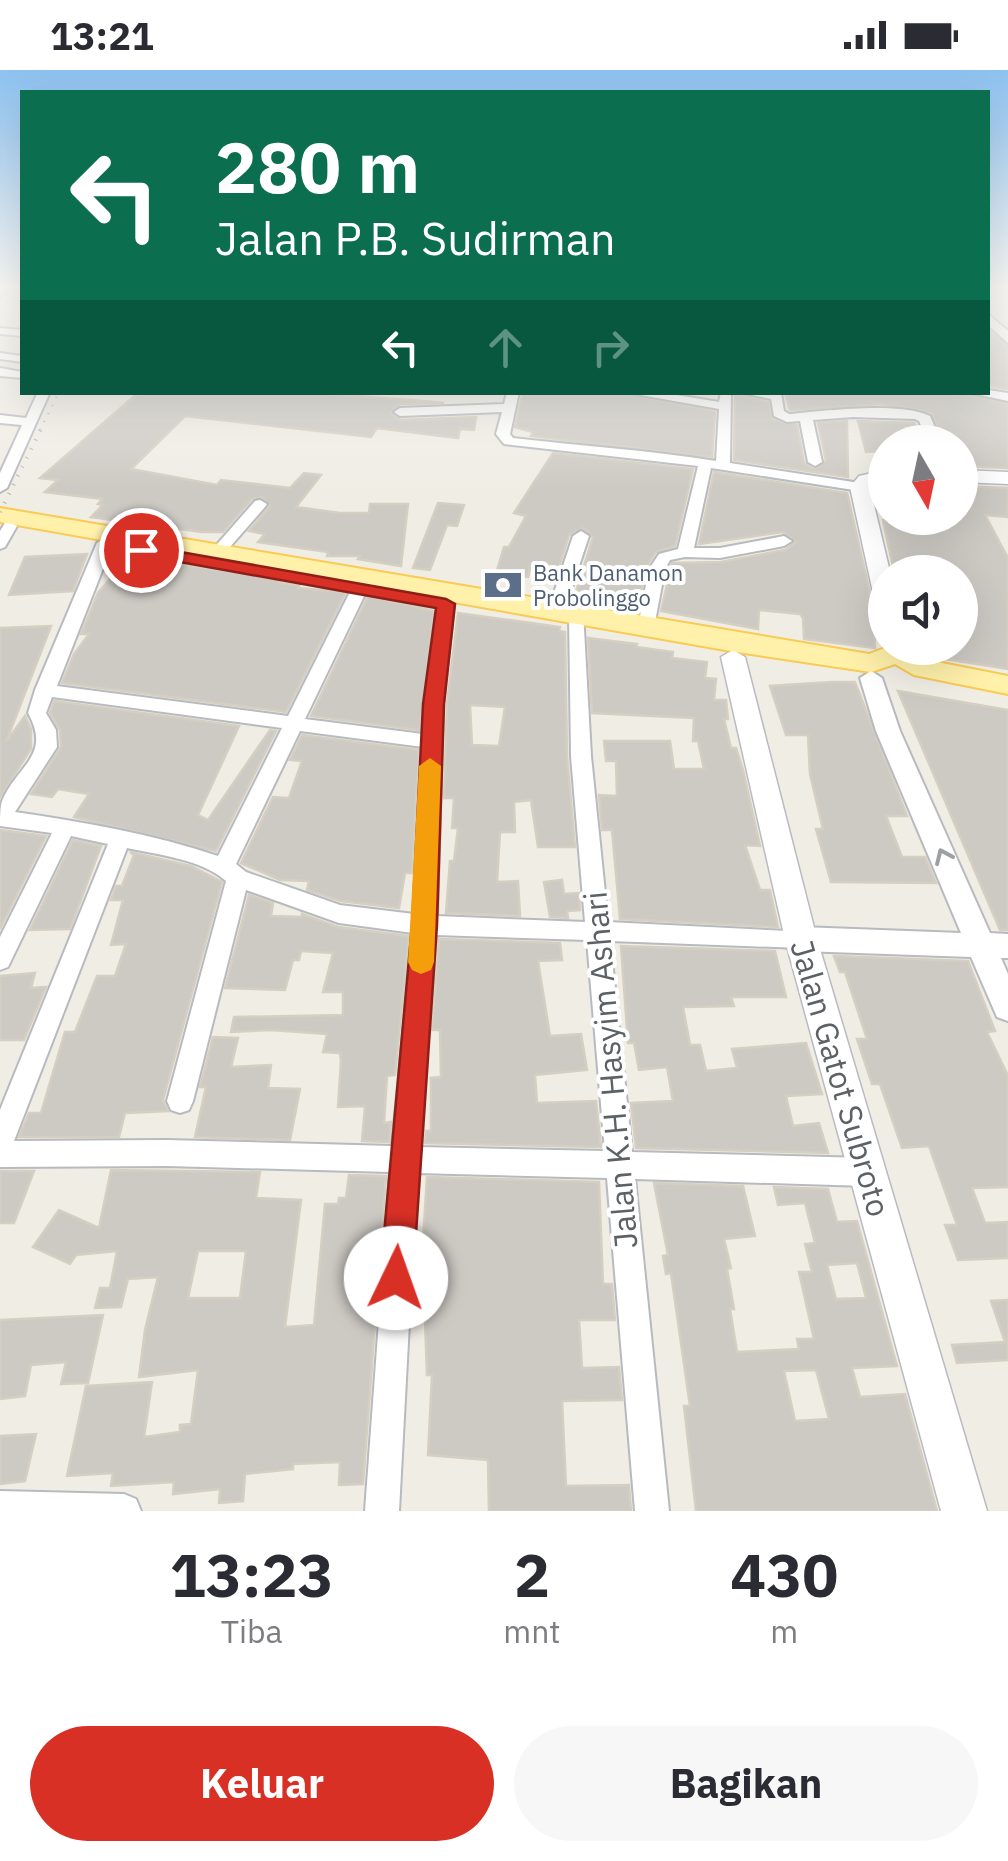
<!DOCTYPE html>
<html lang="id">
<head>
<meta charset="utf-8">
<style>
	:root { --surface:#fff; --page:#f7f7f7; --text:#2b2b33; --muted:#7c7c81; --accent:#d93025 }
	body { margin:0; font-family:"IBM Plex Sans",sans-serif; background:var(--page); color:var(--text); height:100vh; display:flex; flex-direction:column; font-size:38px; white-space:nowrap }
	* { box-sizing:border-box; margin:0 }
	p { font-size:32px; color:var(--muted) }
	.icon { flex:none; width:55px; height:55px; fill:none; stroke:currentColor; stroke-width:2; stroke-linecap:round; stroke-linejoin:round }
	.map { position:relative; height:1441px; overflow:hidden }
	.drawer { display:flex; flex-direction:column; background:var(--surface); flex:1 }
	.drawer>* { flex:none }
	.banner { position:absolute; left:20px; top:20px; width:970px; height:305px; border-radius:0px; box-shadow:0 10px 40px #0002; background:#0b6e4f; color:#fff; overflow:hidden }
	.needle { width:65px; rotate:171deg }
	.buttons { position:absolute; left:868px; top:355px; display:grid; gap:20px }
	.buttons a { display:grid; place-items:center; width:110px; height:110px; border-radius:50%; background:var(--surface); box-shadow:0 10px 40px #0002; font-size:50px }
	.pin { position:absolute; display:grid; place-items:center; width:85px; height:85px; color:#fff; margin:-42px; border:5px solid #fff; border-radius:50%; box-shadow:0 2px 10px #0007 }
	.me { position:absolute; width:110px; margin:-55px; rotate:3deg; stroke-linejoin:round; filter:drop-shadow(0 0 8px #0008) }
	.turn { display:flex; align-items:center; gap:35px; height:210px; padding:0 30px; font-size:45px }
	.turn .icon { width:130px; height:130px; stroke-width:2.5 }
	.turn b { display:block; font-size:70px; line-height:85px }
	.lanes { display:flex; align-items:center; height:95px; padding:0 30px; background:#0003; justify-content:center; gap:50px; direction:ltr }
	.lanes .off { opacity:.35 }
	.eta { display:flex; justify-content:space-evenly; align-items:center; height:170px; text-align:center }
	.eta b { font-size:60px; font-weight:700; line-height:70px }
	.primary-button { display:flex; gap:20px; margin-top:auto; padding:20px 30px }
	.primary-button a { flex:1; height:115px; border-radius:60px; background:var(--accent); color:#fff; font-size:40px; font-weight:700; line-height:115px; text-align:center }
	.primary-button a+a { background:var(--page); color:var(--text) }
	.status { display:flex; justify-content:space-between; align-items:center; height:70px; padding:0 50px; background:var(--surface); direction:ltr }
	.status svg { height:28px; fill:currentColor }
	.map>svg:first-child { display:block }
	.building { fill:#cdcac4; stroke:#d5cfc2; stroke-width:2.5; fill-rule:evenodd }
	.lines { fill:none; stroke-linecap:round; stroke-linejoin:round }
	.minor-casing { stroke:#b7babf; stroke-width:4 }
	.tertiary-casing { stroke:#b7babf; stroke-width:4 }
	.secondary-casing { stroke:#b8bbc1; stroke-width:3 }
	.primary-casing { stroke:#f9cb54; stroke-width:4 }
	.minor { fill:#fff; fill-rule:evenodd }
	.tertiary { fill:#fff; fill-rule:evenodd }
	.secondary { fill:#fff; fill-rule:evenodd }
	.primary { fill:#fff1aa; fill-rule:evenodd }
	.rail-far1 { stroke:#b4b5b6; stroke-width:2.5; stroke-dasharray:1 8; stroke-linecap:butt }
	.rail { stroke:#b4b5b6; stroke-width:4; stroke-dasharray:1 9; stroke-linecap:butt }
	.oneway { stroke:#9da0a3 }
	.route { fill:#d93025; stroke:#8d1f18; stroke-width:2.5 }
	.slow { fill:#f59e0b }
	.labels { text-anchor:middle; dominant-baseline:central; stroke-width:8; stroke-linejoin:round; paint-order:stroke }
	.far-service-label { font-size:22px; fill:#4e5e75; stroke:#fff; text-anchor:start }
	.near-street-label { font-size:32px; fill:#5c6166; stroke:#fff }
</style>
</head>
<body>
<div class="status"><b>13:21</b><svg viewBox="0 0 49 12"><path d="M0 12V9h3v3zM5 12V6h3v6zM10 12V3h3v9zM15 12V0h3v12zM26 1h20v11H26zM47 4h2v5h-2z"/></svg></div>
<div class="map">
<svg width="1008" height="1441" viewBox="0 0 1008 1441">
	<rect width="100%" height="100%" fill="#f0ede5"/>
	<g class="building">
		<polygon points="988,260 1008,277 1008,319 988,316"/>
		<polygon points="139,322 303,322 423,331 444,333 400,334 390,343 400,350 476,347 474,360 460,359 458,368 377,358 371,367 185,346 131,399 217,415 221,410 290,418 304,403 321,405 296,437 340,443 369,443 370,434 408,434 401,496 358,489 360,486 327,486 328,482 258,472 265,464 249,461 270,436 262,427 252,429 223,462 202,462 91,447 103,435 98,434 103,429 45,422 58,410 40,408"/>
		<polygon points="523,322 620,322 715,342 712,387 531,366 533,362 515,357"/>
		<polygon points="785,322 960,322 1008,334 1008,398 960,396 960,372 945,372 931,342 881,334 790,340"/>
		<polygon points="735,325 768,332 772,349 797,355 804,393 813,399 826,391 818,353 847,351 848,407 734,390"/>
		<polygon points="858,351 914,353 924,371 895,370 885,372 885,381 866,382"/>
		<polygon points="553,383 693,399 675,476 656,482 646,497 638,539 574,528 593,467 583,458 569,465 559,497 531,495 528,507 496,504 504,477 509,477 526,446 514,443"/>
		<polygon points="714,402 847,423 874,540 875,578 804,569 803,548 800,544 759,540 758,559 661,541 672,493 721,492 785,480 796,472 783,462 699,474"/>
		<polygon points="960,416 1008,418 1008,447 985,445 1008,488 1008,599 933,587 919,580 960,578 960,502 894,501 883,450 935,453 933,448 960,448"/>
		<polygon points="438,433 464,435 457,456 447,455 430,500 413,498"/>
		<polygon points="87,484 73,521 9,525 25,487"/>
		<polygon points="129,487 281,509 279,513 300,515 298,518 346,522 286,642 62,613 74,584 89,564 81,564 98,523"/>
		<polygon points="368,526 434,541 420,660 311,646"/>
		<path d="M458 543 560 557 559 561 565 562 567 686 575 777H538L531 730 514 732 515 762H500L497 812 518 811 520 846 446 843 450 791H454L458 758H452L454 728H444L447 634ZM470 635 505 637 499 676 472 675Z"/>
		<polygon points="51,556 6,672 25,646 31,659 31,679 0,727 0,558"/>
		<polygon points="588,568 637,574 636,577 673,582 672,588 707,592 705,608 716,609 714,630 726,630 728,649 724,649 731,678 736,678 743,700 760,776 745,775 760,820 770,820 778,857 620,849 612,760 602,760 599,725 617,726 616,691 606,691 604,671 670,671 674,699 704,699 698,671 693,671 694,648 592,643"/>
		<polygon points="832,612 855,612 907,746 886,746 902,787 925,787 936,813 831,812 816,759 823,759 810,704 808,665 786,665 770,616"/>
		<polygon points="898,621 1008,640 1008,860 1000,860"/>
		<polygon points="54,631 239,656 198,745 208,750 270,660 276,661 216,781 74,747 89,724 58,719 52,727 31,724 61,677 60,660 50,643"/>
		<polygon points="302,665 419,680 412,803 405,803 399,838 341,831 307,820 309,811 280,810 241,793 273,727 289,728 302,691 290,690"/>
		<polygon points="0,760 46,766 0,859"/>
		<polygon points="73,770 101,776 70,859 30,860"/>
		<polygon points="130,782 191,796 222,812 163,1030 168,1041 125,1043 119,1067 19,1067 29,1043 41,1043 65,962 75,962 97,906 115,906 126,874 111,875 123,830 111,830 116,816 122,816 134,785"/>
		<polygon points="562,810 564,824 579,823 580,840 567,841 568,848 550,847 544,812"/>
		<polygon points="249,825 273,833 271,846 302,847 302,844 338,857 409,866 395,1005 387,1006 384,1053 391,1052 389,1072 362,1071 365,1036 338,1037 341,991 340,983 323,982 327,964 271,960 231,962 234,947 343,945 343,922 323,922 333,883 301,881 299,890 293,890 285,920 225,918"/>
		<polygon points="439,869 560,873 562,890 538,891 550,966 581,964 587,1000 535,1005 537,1033 596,1031 601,1077 425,1073 426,1061 431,1061 431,1008 441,1007 440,960 432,960"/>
		<polygon points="621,876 775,881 786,927 731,927 734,936 683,937 690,975 700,975 706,1001 737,998 732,979 806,973 822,1024 786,1026 793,1056 819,1053 828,1083 636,1078 631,1033 673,1031 667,997 639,1000 634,973 628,973"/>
		<polygon points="834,886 968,891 995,961 987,962 1008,1006 1008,1117 972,1118 985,1153 1008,1152 1008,1188 958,1190 945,1155 957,1155 929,1076 902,1078 880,1014 872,1014 857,969 867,969 845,902 840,902"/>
		<polygon points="35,903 31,918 46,917 24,970 0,970 0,906"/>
		<polygon points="213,967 238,968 231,997 271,995 268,1018 300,1019 290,1070 195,1067 206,1017 200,1017"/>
		<path d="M111 1100 260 1102 256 1128 301 1130 285 1257 314 1255 325 1134H338L339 1128H346L349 1105 386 1106 363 1414 339 1415 340 1392 293 1394V1399L245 1404 243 1431 219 1433 220 1419 173 1424 174 1412 111 1416 113 1403 67 1406 86 1316 152 1312 144 1367 180 1362V1355L191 1354 198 1300 139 1307 145 1260 158 1207 128 1209 121 1237 95 1238 100 1218H110L117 1181 76 1185 70 1194 33 1177 59 1140 99 1158ZM198 1181H246L240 1228H188Z"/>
		<polygon points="0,1101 34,1101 14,1153 0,1153"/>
		<polygon points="427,1107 599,1112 603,1214 612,1214 615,1250 579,1250 582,1298 619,1297 622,1330 562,1331 566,1416 629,1415 631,1441 489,1441 488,1390 428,1385 432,1305 427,1305 425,1250 418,1250"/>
		<path d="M654 1113 743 1116 755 1166 724 1169 731 1198 727 1199 734 1239H730L737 1282 799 1279 797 1269H814L799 1202H812L805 1174 815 1173 805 1133 778 1135 774 1117 828 1119 837 1152 857 1151 897 1296 852 1298 860 1327 905 1324 937 1441H696L684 1336H690L671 1203 666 1204 663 1186 668 1185ZM857 1193 866 1228 836 1229 827 1195ZM816 1300 829 1349 795 1351 784 1301Z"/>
		<polygon points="1008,1230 1008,1290 957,1293 952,1275 1005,1272 991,1231"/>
		<polygon points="103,1245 88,1313 61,1314 66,1292 31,1295 25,1326 0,1329 0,1250"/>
		<polygon points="36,1364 25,1411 0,1414 0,1366"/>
	</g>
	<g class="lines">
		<g class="minor-casing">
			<g id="minor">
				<polygon points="4,216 16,216 0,226 0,219"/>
				<polygon points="0,258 22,260 22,266 0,264"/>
				<polygon points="0,283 22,286 22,292 0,289"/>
				<polygon points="0,298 22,302 22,308 0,306"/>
				<polygon points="988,320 1008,323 1008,331 966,322"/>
				<polygon points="38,322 50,322 7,418 0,422 0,403 22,355 0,353 0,345 26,348"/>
				<path d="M507 322H519L510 364 513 368C581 376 649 380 716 391L719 339 624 322H658L719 332 721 322H731L730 393 860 413 867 417 860 421 711 398 694 478H720L784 466 792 471 784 476 720 488 685 487 670 490 665 499 654 557 652 561H640L638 557 649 499 659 484 678 479 698 396 504 374 496 364 502 342 400 346 394 342 400 338 504 334Z"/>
				<path d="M737 322 781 323 784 341 789 344C824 341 899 331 930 346L941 372H928L919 351 915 349 853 347 813 350 822 392 815 396 808 392 800 351 787 352 774 346 771 329Z"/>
				<polygon points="260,430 267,434 265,437 222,486 212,486 212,480 255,431"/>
				<polygon points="10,452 17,456 5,477 0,479 0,461 5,453"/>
				<polygon points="581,461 589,466 564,541 562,544 550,544 548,541 573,466"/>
				<path d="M105 468 113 473 57 616 288 646 351 520 359 515 367 520 305 649 423 664 438 535 440 532H452L454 535 443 634 437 846 585 852 571 686 569 545 577 540 583 541 591 686 608 852 809 862 812 869 809 876 801 878 610 871 632 1082 867 1088 877 1092 881 1102 877 1112 867 1116 635 1109 669 1441H635L607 1108 417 1103 399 1441H365L390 1102 167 1096 0 1097V1040L108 774 71 766 8 897 0 900V867L52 763 0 756C0 748 0 738 2 731 17 695 52 686 28 643L35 620 97 473ZM52 627 282 658 218 786C153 764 83 752 15 742L57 677 56 660 46 643ZM300 661 423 677 414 844 340 835 246 802 236 794ZM127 778C159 785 201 789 226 811L167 1031 171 1040 180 1043 189 1040 193 1031 246 820 339 853 413 863 392 1076 167 1070 14 1071ZM436 865 587 870 605 1081 419 1077Z"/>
				<polygon points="0,1421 124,1424 136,1429 141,1441 0,1441"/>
			</g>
		</g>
		<g class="tertiary-casing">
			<g id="tertiary">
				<polygon points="988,244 1008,261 1008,273 988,255"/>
				<polygon points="871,601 882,608 900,661 990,863 1008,864 1008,888 1001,888 1008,904 1008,951 997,947 971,887 801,881 791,877 787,869 791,861 801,857 961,863 876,661 860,608"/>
			</g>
		</g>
		<g class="secondary-casing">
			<g id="secondary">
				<polygon points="885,400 885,412 870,418 890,502 885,502 885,534 874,527 850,417 859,406"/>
				<polygon points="960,400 1008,402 1008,414 960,412"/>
				<polygon points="733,580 745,587 817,869 987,1441 941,1441 785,869 721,587"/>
			</g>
		</g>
		<g class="primary-casing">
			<polygon id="primary" points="0,438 869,584 885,578 908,578 932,591 1008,606 1008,624 914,605 895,594 871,602 731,581 0,452"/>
		</g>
		<use href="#minor" class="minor"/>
		<use href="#tertiary" class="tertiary"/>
		<use href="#secondary" class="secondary"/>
		<use href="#primary" class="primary"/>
		<polyline class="rail-far1" points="40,360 59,322"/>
		<polyline class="rail" points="0,442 42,357"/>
	</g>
	<defs><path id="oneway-chevron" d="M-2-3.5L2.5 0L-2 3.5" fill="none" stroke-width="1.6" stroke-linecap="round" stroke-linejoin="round" transform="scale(2.5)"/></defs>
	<use class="oneway" href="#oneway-chevron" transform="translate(943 786) rotate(-114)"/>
	<linearGradient id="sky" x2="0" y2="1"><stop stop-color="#8dc2f1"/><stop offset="0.52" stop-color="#f8f7f3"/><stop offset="1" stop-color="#f8f7f3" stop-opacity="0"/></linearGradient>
	<rect width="1008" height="418" fill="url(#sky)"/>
	<polygon class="route" points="141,475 446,529 455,534 444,634 437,855 413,1208 408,1220 396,1225 385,1220 380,1208 412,855 423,634 436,538 135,484 133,480"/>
	<polygon class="slow" points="430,688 441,696 434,892 431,900 421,904 412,900 408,892 419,696"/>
	<defs>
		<g id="bank-bare" transform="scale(3)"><path d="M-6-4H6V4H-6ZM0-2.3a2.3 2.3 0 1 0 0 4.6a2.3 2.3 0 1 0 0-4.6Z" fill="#5c6f8a" stroke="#fff" stroke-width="2.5" paint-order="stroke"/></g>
	</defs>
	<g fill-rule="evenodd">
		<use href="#bank-bare" x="503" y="515"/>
	</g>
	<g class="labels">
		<g class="far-service-label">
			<text x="533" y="502">Bank Danamon<tspan x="533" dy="25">Probolinggo</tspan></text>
		</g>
		<g class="near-street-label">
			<text transform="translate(610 1000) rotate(-95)">Jalan K.H. Hasyim Ashari</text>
			<text transform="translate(841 1008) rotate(74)">Jalan Gatot Subroto</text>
		</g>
	</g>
</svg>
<div class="buttons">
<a><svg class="needle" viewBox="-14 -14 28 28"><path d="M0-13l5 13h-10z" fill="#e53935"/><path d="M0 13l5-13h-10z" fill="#7c7c81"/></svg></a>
<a><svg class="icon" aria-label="sound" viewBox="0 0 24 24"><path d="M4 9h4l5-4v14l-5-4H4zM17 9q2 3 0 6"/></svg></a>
</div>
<div class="pin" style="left:141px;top:480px;background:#d93025"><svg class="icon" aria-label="arrive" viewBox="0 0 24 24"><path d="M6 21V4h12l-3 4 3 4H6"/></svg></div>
<svg class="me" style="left:396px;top:1208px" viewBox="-20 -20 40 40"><circle r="19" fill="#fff"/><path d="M0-13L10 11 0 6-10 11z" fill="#d93025"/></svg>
<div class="banner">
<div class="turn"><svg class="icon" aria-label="left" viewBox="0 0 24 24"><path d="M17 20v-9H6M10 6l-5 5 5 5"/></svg><div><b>280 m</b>Jalan P.B. Sudirman</div></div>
<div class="lanes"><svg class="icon" aria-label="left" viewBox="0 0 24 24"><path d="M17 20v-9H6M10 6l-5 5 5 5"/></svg><svg class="icon off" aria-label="ahead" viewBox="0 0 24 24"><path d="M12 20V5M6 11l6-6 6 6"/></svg><svg class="icon off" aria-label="right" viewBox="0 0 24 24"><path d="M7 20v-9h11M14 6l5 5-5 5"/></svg></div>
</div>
</div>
<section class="drawer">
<div class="eta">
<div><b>13:23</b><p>Tiba</p></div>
<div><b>2</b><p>mnt</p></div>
<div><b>430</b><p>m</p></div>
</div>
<div class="primary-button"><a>Keluar</a><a>Bagikan</a></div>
</section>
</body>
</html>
